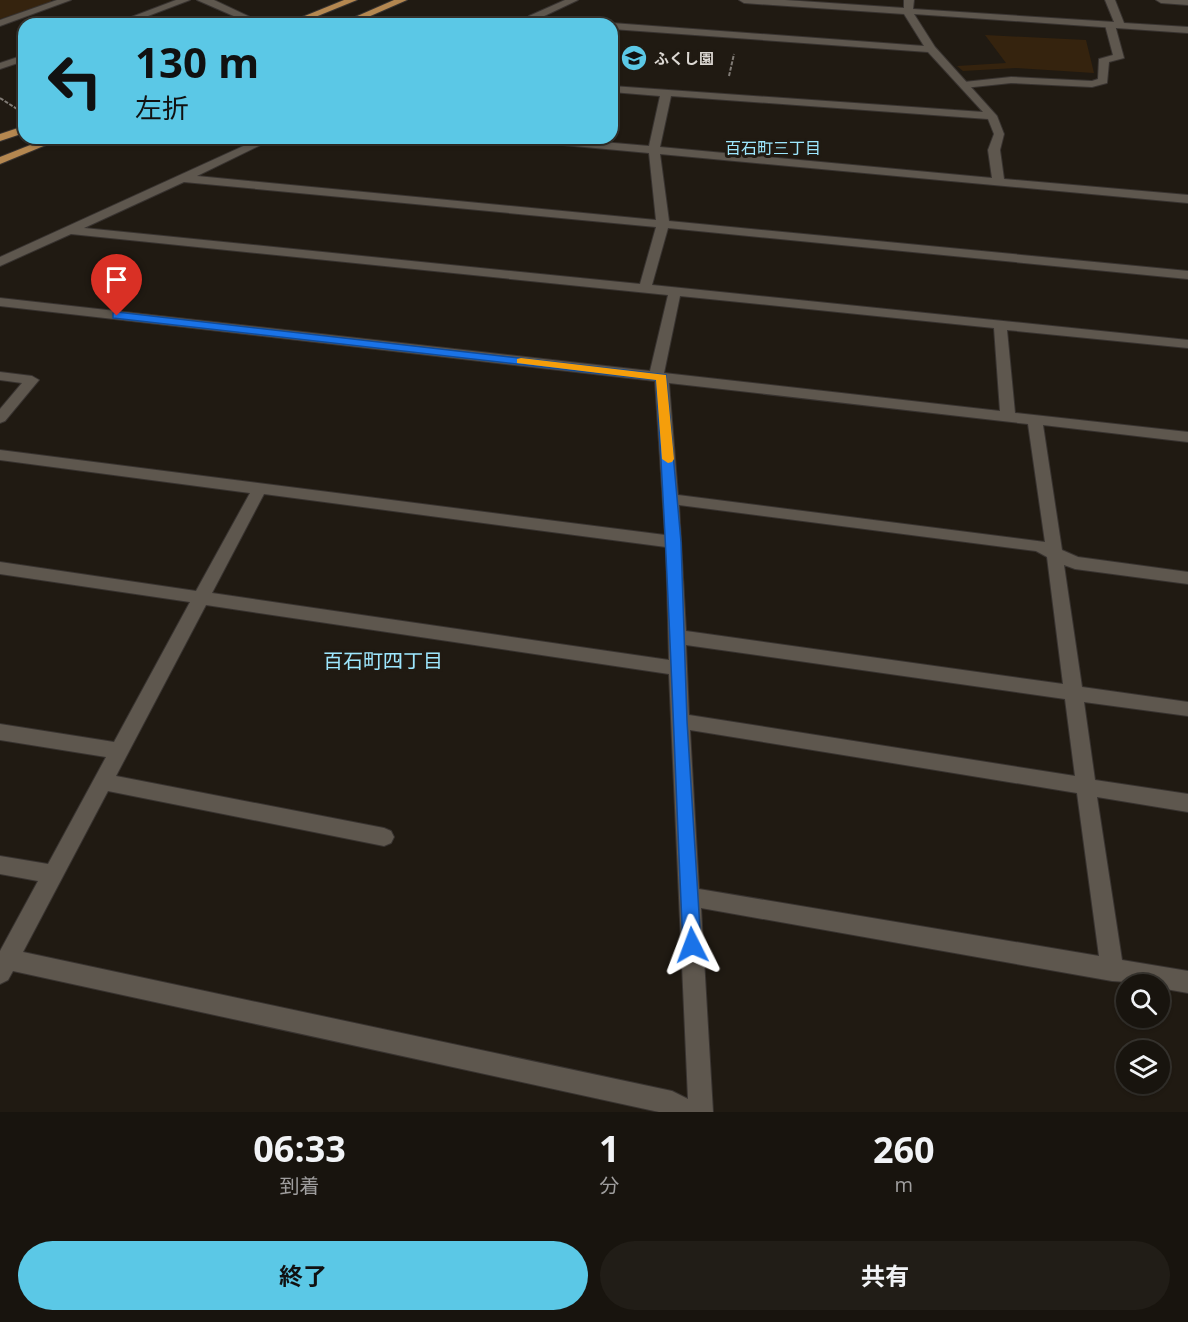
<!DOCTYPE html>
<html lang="ja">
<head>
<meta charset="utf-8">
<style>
	:root { --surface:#18140e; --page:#211d17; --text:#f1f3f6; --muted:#9f9e9e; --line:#36332e; --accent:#5bc8e6 }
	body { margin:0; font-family:"Open Sans","Noto Sans JP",sans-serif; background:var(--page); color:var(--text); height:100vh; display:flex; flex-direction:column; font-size:22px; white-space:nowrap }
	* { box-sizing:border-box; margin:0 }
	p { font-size:20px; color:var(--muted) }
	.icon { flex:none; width:33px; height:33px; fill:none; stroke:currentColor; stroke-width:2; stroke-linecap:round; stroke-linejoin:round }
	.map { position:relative; height:1112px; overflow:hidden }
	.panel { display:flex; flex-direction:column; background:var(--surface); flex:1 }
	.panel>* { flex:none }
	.top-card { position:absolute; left:18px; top:18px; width:600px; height:126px; border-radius:18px; box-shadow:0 2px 4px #0004,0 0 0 2px var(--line); background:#5bc8e6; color:#111; overflow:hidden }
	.fabs { position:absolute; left:1116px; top:974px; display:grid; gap:12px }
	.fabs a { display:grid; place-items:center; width:54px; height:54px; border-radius:50%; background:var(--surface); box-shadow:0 2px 4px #0004,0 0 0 2px var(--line); font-size:30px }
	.pin { position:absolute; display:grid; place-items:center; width:51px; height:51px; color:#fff; margin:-62px -26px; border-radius:50% 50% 50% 0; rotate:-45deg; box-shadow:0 0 6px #0007 }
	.pin .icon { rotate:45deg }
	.me { position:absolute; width:66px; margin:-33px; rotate:357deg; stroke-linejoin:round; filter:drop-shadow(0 0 4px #0008) }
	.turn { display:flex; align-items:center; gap:21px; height:126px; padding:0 18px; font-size:27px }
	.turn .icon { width:78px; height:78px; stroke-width:2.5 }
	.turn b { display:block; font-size:42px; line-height:51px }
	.eta { display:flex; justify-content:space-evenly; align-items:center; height:102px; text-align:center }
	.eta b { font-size:36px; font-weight:700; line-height:42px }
	.button { display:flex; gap:12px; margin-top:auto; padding:12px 18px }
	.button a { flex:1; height:69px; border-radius:36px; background:var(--accent); color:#111; font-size:24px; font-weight:700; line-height:69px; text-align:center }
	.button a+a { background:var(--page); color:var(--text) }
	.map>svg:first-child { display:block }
	.green { fill:#35230e }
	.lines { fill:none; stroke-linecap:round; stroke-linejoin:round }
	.service-casing { stroke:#383330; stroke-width:2 }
	.minor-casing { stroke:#383330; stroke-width:2 }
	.trunk-casing { stroke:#383330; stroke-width:2 }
	.path { stroke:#817c76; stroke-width:2; stroke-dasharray:4 1.5; stroke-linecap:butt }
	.service { fill:#5e574e; fill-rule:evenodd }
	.minor { fill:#5e574e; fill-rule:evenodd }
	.trunk { fill:#b48750; fill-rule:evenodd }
	.route { fill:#1a73e8; stroke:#114b97; stroke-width:1.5 }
	.slow { fill:#f59e0b }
	.labels { text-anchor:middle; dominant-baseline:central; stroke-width:6; stroke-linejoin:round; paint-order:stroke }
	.far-poi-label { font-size:15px; font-weight:bold; fill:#dcd8d3; stroke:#201a12; text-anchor:start }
	.far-neighbourhood-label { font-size:16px; fill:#9de7fe; stroke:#201a12 }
	.neighbourhood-label { font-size:20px; fill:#9de7fe; stroke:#201a12 }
</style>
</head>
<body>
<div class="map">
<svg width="1188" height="1112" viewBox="0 0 1188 1112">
	<rect width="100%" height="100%" fill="#201a12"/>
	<g class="green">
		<polygon points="0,0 51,0 52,2 0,19"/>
		<polygon points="985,35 1086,40 1094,73 1016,68 963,71 957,66 1006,63"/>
	</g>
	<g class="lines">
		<g class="service-casing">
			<polygon id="service" points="1110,22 1115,25 1124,58 1109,62 1107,83 1092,87 1011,83 964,88 959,85 964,82 1011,77 1092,81 1098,79 1099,59 1113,55 1105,25"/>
		</g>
		<g class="minor-casing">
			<g id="minor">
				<polygon points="57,0 71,0 0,26 0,20"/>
				<polygon points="176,0 190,0 127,24 113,24"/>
				<polygon points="197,0 214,0 265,24 252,24"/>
				<path d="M565 0H578L540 18 589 21 594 24C577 24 538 28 525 20L529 16Z"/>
				<path d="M739 0H785L904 8V0H914L913 9 1114 22 1105 0H1115L1124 23 1188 27V33L914 14 935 47 997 116 1004 134 1000 150 1004 179 1188 195V203L660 154 669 221 1188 271V279L668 228 652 285 1188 340V348L1007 330 1015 413 1188 432V442L1043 425 1062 550 1078 557 1188 572V584L1075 569 1064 565 1082 687 1188 702V716L1084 702 1095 780 1188 794V812L1097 797 1122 960 1188 971V993L1160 988V984L1112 981 701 908 713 1112H659L13 971 8 980 0 984V951L38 881 0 874V856L48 864 106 757 0 740V724L114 742 190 602 0 574V562L196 591 250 493 0 460V450L665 535 655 381 0 306V298L650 371 668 295 71 234 0 266V257L261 138H275L197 176 656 220 649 153 520 141 515 138H556L649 146 660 96 612 92V86L983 112 928 52 612 29V24H609L612 23 924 46 904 14 744 3ZM671 96 988 119 994 134 988 150 992 178 660 147ZM184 182 656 227 640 284 84 228ZM680 296 994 328 1000 411 664 373ZM669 383 1028 424 1045 542 678 495ZM264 494 666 547 669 660 212 593ZM679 505 1036 551 1047 557 1063 684 686 631ZM206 605 669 674 688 1099 672 1091 23 952 108 791 384 846 391 843 394 837 391 831 384 828 116 776ZM686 645 1065 699 1075 776 689 715ZM690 730 1077 793 1099 956 699 889Z"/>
				<polygon points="1156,0 1188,0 1188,5 1161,3"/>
				<polygon points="24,55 24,61 0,69 0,63"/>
				<polygon points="0,372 32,376 39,380 5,421 0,423 0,409 22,383 0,380"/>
			</g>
		</g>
		<g class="trunk-casing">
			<g id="trunk">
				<polygon points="344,0 357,0 298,24 285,24"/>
				<polygon points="394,0 407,0 352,24 339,24"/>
				<polygon points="24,126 24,133 0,141 0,134"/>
				<polygon points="48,138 63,138 0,164 0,157"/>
			</g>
		</g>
		<g class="path">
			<polyline points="729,76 734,54"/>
			<polyline points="0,98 17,109"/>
		</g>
		<use href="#service" class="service"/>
		<use href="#minor" class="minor"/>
		<use href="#trunk" class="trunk"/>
	</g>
	<path class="route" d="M117 312 666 375 681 542 687 721 701 945 698 951 692 954 686 951 683 945C674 757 669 568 656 380L113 318V313Z"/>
	<polygon class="slow" points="521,358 666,375 674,459 672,462 668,463 662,459 656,380 517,363 517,359"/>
	<defs>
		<g id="school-disc" transform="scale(1.35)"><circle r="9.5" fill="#5bc8e6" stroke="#201a12"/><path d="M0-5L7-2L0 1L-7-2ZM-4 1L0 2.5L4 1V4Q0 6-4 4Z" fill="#111"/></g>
	</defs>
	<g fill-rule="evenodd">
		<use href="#school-disc" x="634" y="58"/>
	</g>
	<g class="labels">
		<g class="far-poi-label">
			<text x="654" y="58">ふくし園</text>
		</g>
		<g class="far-neighbourhood-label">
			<text x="773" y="148">百石町三丁目</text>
		</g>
		<g class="neighbourhood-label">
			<text x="383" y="660">百石町四丁目</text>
		</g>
	</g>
</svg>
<div class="fabs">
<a><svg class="icon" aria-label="search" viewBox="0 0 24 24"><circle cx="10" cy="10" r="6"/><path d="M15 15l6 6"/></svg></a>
<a><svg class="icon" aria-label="layers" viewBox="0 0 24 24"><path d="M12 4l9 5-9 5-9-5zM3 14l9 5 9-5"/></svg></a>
</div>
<div class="pin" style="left:117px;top:316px;background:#d93025"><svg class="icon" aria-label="arrive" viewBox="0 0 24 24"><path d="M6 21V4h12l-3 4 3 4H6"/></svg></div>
<svg class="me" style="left:692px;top:945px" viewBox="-20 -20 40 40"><path d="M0-17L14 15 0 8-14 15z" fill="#1a73e8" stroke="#fff" stroke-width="4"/></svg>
<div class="top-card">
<div class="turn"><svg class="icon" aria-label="left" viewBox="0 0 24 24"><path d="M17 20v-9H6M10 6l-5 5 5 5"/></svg><div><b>130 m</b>左折</div></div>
</div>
</div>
<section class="panel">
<div class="eta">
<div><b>06:33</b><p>到着</p></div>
<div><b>1</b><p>分</p></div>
<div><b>260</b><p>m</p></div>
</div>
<div class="button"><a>終了</a><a>共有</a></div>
</section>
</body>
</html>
